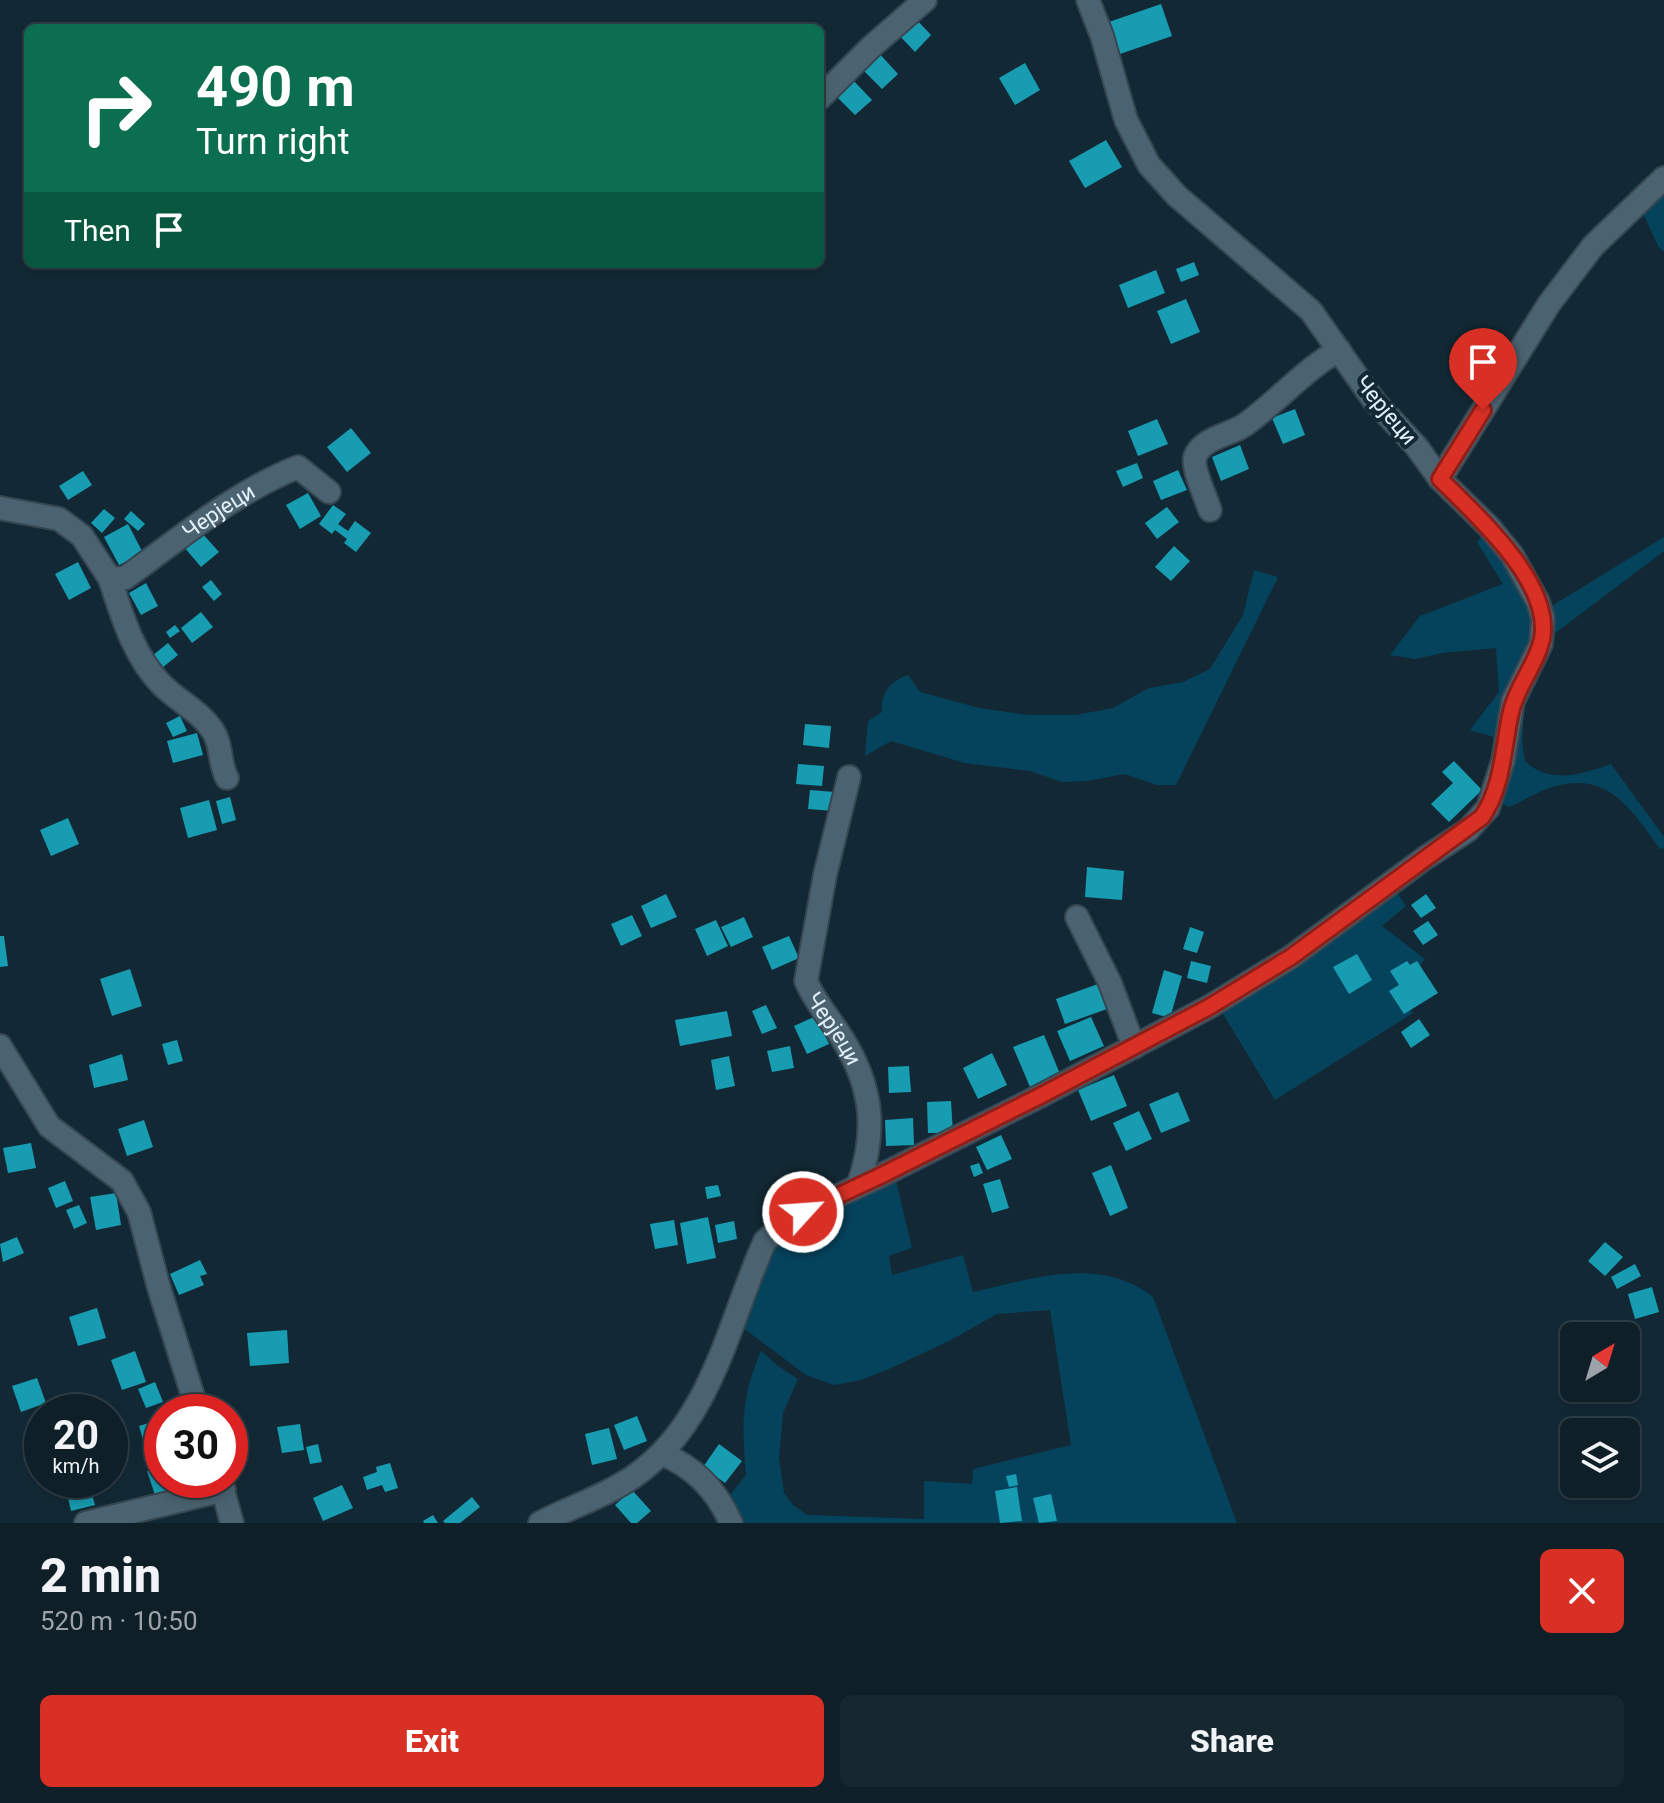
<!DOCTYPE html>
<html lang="en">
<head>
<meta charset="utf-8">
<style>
	:root { --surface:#0e1f28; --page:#172730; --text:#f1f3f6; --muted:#9ba2a8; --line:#2e3d45; --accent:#d93025 }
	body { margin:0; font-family:Roboto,sans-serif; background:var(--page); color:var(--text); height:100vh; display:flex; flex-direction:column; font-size:30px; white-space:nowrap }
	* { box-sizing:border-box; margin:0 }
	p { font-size:26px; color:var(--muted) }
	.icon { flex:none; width:44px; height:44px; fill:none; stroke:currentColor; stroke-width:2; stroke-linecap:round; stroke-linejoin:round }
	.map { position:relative; height:1523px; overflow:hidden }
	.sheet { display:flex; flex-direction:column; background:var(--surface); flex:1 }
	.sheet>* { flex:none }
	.top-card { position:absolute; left:24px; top:24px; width:800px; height:244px; border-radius:12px; box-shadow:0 4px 12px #0003,0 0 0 2px var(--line); background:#0b6e4f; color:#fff; overflow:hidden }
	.needle { width:52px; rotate:38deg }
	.fabs { position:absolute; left:1560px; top:1322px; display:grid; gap:16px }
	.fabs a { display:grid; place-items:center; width:80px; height:80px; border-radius:12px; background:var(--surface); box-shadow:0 4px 12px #0003,0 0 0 2px var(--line); font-size:40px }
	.speed { position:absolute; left:24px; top:1394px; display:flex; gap:16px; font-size:40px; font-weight:700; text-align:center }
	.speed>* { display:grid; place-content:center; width:104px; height:104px; border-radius:50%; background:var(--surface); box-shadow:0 4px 12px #0003,0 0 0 2px var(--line); line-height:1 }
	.speed small { font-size:20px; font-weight:400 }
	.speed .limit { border:12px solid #d22; background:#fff; color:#111 }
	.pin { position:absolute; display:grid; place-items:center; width:68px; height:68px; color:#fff; margin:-82px -34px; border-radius:50% 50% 50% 0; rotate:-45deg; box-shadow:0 0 8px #0007 }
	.pin .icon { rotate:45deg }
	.me { position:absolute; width:88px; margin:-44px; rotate:64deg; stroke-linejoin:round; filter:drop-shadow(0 0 6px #0008) }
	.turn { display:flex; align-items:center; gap:28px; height:168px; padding:0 40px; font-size:36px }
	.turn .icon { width:104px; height:104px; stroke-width:2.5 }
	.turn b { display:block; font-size:56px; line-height:68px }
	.then { display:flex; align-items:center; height:76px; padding:0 40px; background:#0003; gap:16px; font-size:30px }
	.round { display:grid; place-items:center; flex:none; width:84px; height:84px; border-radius:12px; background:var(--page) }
	.headline { display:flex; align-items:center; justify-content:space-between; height:136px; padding:0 40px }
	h1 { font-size:48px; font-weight:800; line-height:60px }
	.primary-button { display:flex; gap:16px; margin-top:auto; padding:16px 40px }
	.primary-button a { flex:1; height:92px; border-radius:12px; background:var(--accent); color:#fff; font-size:32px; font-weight:800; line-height:92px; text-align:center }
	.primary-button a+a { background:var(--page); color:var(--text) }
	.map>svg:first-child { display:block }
	.green { fill:#05435d }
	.building { fill:#179cb2 }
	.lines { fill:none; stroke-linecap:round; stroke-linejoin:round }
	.minor-casing { stroke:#364751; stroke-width:26 }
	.minor { stroke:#4b6371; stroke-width:22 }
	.route-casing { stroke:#8d1f18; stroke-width:20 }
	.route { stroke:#d93025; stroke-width:14 }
	.labels { text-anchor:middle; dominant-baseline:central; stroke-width:8; stroke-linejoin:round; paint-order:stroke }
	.street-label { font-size:22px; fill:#e3f1f9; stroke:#122935 }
</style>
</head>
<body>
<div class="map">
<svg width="1664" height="1523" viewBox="0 0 1664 1523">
	<rect width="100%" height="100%" fill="#122935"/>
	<g class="green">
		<polygon points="1664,190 1664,252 1658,246 1643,213"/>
		<path d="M1484 533C1499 552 1527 591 1534 613 1541 637 1509 712 1500 739L1470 730 1499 692 1496 648 1442 653 1415 659 1390 655 1420 616 1503 584 1477 542Z"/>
		<polygon points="1664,537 1664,551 1550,637 1547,609"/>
		<path d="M1254 570 1278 577 1176 785H1157L1125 774 1087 781 1062 782 1030 771 965 763 891 741 865 756 868 721 882 712C880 694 890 681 908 675L920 692 979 708 1029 715H1076L1113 708 1149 688 1183 682 1210 669 1243 615Z"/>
		<path d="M1526 686 1522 742 1525 761C1549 785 1583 774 1611 764L1664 837V848L1660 849C1630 808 1608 769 1549 788 1535 793 1522 802 1508 807L1500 801Z"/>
		<polygon points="1394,888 1406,906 1382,926 1425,959 1397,996 1413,1013 1275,1100 1219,1007"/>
		<path d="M895 1177 912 1248 889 1256 892 1275 963 1255 973 1292C1033 1279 1099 1255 1153 1297L1237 1523H729L721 1506 746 1475C742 1424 741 1398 761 1351L778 1366 798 1379 783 1413 779 1458 784 1493 793 1505 807 1515 924 1519V1481L972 1484 973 1469 1071 1445 1050 1310 997 1314 949 1341 889 1369 861 1380 834 1385 806 1375 738 1324 771 1251 796 1224Z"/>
	</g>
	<g class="building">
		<polygon points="1161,4 1172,36 1120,54 1109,22"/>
		<polygon points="913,16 931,35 915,52 896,32"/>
		<polygon points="877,51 898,74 882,89 860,67"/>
		<polygon points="1025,63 1040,90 1015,105 999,78"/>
		<polygon points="852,79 872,100 855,115 835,95"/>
		<polygon points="1106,140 1122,167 1085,188 1069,161"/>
		<polygon points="1194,262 1199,275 1181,282 1176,269"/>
		<polygon points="1156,270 1165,293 1128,308 1119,285"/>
		<polygon points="1186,299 1200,332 1171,344 1157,311"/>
		<polygon points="1295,409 1305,435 1283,444 1272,418"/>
		<polygon points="1157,419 1168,444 1138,456 1128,431"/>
		<polygon points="351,428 371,453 347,472 327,447"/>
		<polygon points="1240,445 1249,469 1221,481 1212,457"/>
		<polygon points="1137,463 1143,478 1123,487 1116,471"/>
		<polygon points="1178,470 1187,490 1161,500 1153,481"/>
		<polygon points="83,471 92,485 68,500 59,486"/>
		<polygon points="308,493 321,516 300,529 286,505"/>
		<polygon points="333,505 346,514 338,524 348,531 355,521 371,533 356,552 344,543 347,539 335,530 332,534 319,524"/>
		<polygon points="1167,507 1179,522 1157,539 1145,523"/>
		<polygon points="104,509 115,518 102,533 91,523"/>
		<polygon points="131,511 145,524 138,531 124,519"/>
		<polygon points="128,524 143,553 119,565 104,537"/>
		<polygon points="201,532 219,552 201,567 184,547"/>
		<polygon points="1174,546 1190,561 1171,581 1155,567"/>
		<polygon points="78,562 91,588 69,600 55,574"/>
		<polygon points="211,580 222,594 214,601 202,587"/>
		<polygon points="146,583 158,606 141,615 129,593"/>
		<polygon points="201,612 213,627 192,643 181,628"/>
		<polygon points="175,625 180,631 170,638 166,632"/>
		<polygon points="168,643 178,655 157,672 147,660"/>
		<polygon points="180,716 187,731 173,737 166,723"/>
		<polygon points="805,724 831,726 829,748 803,745"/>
		<polygon points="197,733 203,755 173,763 167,741"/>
		<polygon points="1454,761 1482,790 1449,822 1431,804 1453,783 1442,772"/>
		<polygon points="798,764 824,766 822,786 796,784"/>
		<polygon points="810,790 835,792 834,811 808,809"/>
		<polygon points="230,797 236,820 222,824 216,801"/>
		<polygon points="209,800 217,830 188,838 180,808"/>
		<polygon points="68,818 79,844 51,856 40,830"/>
		<polygon points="1087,867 1124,871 1122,900 1085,897"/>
		<polygon points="666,894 677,917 651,928 641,906"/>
		<polygon points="1426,894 1436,908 1421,918 1411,905"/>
		<polygon points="632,915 642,936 621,946 611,924"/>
		<polygon points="744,917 753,937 731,947 721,927"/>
		<polygon points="716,920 728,946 707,956 695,929"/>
		<polygon points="1428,921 1438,935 1423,945 1413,931"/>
		<polygon points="1190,927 1204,932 1197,953 1183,949"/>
		<polygon points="0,936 4,936 8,966 0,967"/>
		<polygon points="789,936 799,958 772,970 762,947"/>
		<polygon points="1357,954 1372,980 1349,994 1333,967"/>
		<polygon points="1191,961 1211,966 1207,983 1187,978"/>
		<polygon points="1407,961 1410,965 1417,961 1438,993 1404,1014 1389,991 1399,985 1390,971"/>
		<polygon points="130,969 142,1006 112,1016 100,979"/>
		<polygon points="1164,970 1182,976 1170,1018 1152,1013"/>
		<polygon points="1098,984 1107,1009 1065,1024 1056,999"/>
		<polygon points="766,1005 777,1028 762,1034 752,1011"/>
		<polygon points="727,1011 732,1036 680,1046 675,1020"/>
		<polygon points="816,1016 829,1044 807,1054 794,1026"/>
		<polygon points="1091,1017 1104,1046 1070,1061 1057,1031"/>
		<polygon points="1419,1019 1430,1035 1411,1048 1401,1032"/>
		<polygon points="1044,1035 1060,1074 1030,1087 1013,1047"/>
		<polygon points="177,1040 183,1061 168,1065 162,1044"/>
		<polygon points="790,1046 794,1068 772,1072 767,1051"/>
		<polygon points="992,1053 1007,1085 978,1099 963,1068"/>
		<polygon points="122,1054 128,1080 94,1088 89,1065"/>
		<polygon points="729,1056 735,1086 716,1090 711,1060"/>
		<polygon points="909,1066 911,1092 889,1093 888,1067"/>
		<polygon points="1114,1075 1127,1106 1091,1121 1078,1090"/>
		<polygon points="1178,1092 1190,1121 1161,1133 1149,1104"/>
		<polygon points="951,1101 953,1133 928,1133 927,1102"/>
		<polygon points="1139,1111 1152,1139 1126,1151 1113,1123"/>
		<polygon points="913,1118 914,1145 886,1146 885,1120"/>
		<polygon points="144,1120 153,1147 127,1156 118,1129"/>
		<polygon points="1001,1135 1012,1159 987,1170 976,1147"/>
		<polygon points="31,1143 36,1168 8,1173 3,1148"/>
		<polygon points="979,1163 983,1173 974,1177 970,1166"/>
		<polygon points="1111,1165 1128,1208 1110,1216 1092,1173"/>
		<polygon points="1000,1179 1009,1208 992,1213 983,1184"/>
		<polygon points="65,1181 73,1201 56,1208 48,1188"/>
		<polygon points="718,1185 721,1196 707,1199 705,1187"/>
		<polygon points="116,1193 121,1225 96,1230 90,1197"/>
		<polygon points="79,1205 87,1223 74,1229 66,1210"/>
		<polygon points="708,1217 716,1258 687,1264 680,1223"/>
		<polygon points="674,1220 678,1245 655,1249 650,1224"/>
		<polygon points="734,1221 737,1239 718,1243 715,1225"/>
		<polygon points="17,1237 24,1253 3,1262 0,1244"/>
		<polygon points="1605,1242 1623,1257 1605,1276 1588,1261"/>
		<polygon points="200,1260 207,1274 200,1276 204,1285 179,1295 170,1274"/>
		<polygon points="1635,1264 1641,1276 1617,1289 1611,1277"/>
		<polygon points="1652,1287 1659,1312 1635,1319 1628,1294"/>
		<polygon points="97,1308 106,1338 78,1346 69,1317"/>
		<polygon points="287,1330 289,1363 250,1366 247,1333"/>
		<polygon points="135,1351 146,1382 122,1390 111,1360"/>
		<polygon points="37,1378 46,1403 21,1412 12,1386"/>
		<polygon points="155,1382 163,1402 146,1408 138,1389"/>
		<polygon points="637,1416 647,1441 624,1450 614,1425"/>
		<polygon points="162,1419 162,1451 148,1456 139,1426"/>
		<polygon points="300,1424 304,1450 282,1453 277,1427"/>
		<polygon points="609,1428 617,1459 592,1465 585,1434"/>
		<polygon points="318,1444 322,1462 310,1464 306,1447"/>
		<polygon points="719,1444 742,1461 725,1483 703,1467"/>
		<polygon points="390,1463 398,1488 385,1492 382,1485 367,1490 363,1477 377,1472 376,1467"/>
		<polygon points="162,1466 162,1480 180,1480 182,1487 155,1495 147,1471"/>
		<polygon points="1016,1474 1018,1485 1009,1487 1006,1476"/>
		<polygon points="88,1480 95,1505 71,1511 64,1481"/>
		<polygon points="342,1485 353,1508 323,1521 313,1498"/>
		<polygon points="1017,1487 1022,1521 1000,1523 995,1491"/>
		<polygon points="632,1490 651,1511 637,1523 631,1523 615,1505"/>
		<polygon points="1051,1494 1057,1521 1039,1523 1033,1498"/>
		<polygon points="472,1497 480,1507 460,1523 445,1523 443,1521"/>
		<polygon points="433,1515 438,1523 424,1523 423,1521"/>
	</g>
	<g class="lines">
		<g class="minor-casing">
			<g id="minor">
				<polyline points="820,98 870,48 925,0"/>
				<polyline points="1440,479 1549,304 1593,246 1664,178"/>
				<path id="s1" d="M0 508 59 519 82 536 110 579 125 578C180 538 235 492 298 467L329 492"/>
				<path d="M1210 510C1206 498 1192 468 1195 457 1202 437 1232 435 1246 424 1279 400 1304 370 1339 350"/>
				<path d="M110 579C122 616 134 657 162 685 179 702 200 711 213 731 222 744 219 764 227 778"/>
				<path id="s2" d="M849 777 825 875 806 981C815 1002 830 1019 842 1038 873 1087 877 1132 858 1186"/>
				<polyline points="1077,917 1110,983 1134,1047"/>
				<polyline points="0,1046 49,1126 122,1181 139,1212 159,1288 198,1412"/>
				<path d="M662 1454C695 1467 717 1491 731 1523"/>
				<polyline points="220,1480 232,1523"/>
				<polyline points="86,1523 224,1490"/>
				<path d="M540 1523C570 1507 604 1497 633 1477 712 1423 728 1323 765 1241L784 1224 803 1212 878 1177 1042 1095 1209 1007 1291 957 1425 858 1468 830 1488 808 1503 761 1513 701 1541 644 1543 619 1538 602 1512 555 1489 527 1440 479 1416 446 1375 402 1311 311 1177 196 1149 165 1126 120 1102 36 1088 0"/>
			</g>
		</g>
		<use href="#minor" class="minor"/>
	</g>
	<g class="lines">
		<g class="route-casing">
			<path id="route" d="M803 1212 878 1177 1042 1095 1209 1007 1291 957 1482 817C1503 787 1503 747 1511 712 1517 685 1537 664 1542 639 1553 583 1476 515 1440 479L1483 410"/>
		</g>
		<use href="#route" class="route"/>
	</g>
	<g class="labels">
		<g class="street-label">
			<text transform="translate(1386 410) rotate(50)">Черјеци</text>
			<text stroke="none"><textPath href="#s1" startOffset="270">Черјеци</textPath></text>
			<text stroke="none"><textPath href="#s2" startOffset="264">Черјеци</textPath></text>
		</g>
	</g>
</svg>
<div class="fabs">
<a><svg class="needle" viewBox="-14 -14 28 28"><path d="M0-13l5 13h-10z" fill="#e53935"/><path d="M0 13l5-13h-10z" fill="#9ba2a8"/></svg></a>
<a><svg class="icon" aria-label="layers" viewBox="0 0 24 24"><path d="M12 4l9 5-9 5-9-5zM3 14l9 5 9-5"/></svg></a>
</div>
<div class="speed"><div>20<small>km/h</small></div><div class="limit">30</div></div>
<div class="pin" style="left:1483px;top:410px;background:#d93025"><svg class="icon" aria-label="arrive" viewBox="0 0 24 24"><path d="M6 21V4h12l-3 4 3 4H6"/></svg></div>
<svg class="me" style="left:803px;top:1212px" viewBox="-20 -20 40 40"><circle r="17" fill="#d93025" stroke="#fff" stroke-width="3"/><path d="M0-11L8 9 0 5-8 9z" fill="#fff"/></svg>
<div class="top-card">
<div class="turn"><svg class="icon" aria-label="right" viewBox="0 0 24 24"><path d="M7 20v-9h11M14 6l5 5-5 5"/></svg><div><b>490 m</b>Turn right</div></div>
<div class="then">Then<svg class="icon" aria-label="arrive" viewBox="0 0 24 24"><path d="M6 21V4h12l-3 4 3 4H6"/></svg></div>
</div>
</div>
<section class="sheet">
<div class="headline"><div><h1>2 min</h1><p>520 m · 10:50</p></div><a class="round" style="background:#d93025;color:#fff"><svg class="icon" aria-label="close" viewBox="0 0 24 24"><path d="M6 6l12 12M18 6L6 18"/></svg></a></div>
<div class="primary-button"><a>Exit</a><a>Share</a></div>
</section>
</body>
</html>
